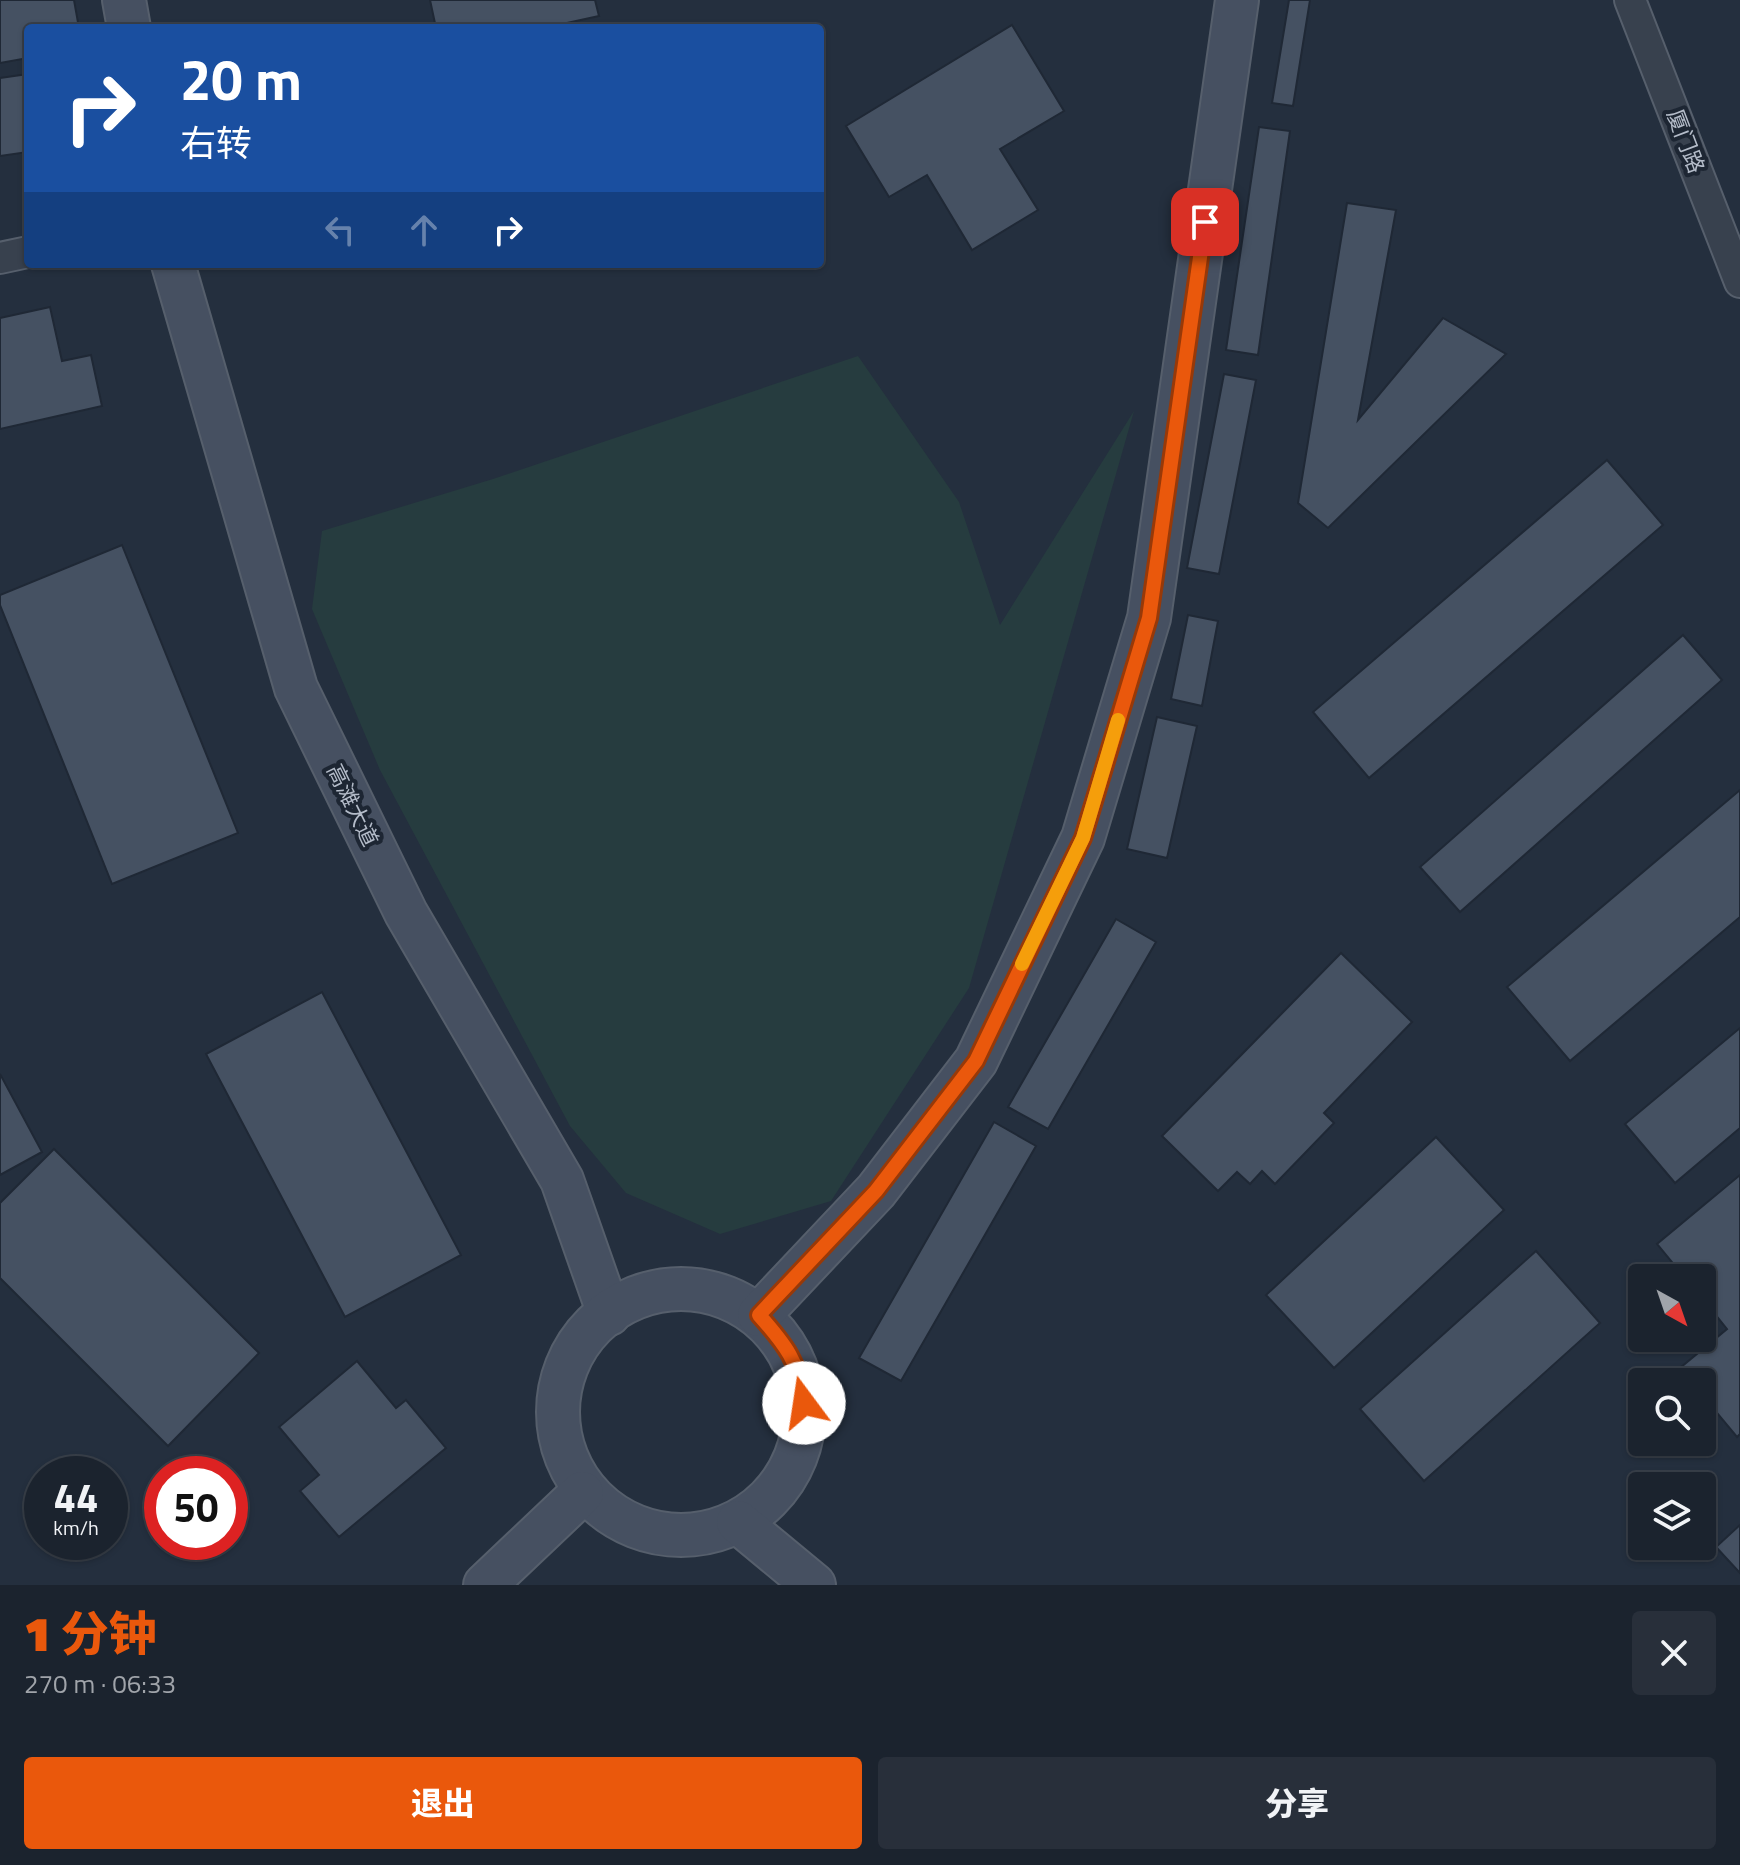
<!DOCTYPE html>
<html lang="zh">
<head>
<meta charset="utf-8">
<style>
	:root { --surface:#1b232e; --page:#282f3a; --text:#f1f3f6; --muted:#a0a4aa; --line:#39404a; --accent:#ea580c }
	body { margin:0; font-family:"Titillium Web","Noto Sans SC",sans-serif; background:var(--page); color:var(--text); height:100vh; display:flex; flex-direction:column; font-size:30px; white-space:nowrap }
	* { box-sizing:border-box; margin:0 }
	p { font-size:26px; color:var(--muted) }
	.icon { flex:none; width:44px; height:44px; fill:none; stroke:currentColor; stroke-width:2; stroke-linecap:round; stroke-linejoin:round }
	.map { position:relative; height:1585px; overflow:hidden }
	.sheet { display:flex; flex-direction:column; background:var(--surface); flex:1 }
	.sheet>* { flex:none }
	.banner { position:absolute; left:24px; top:24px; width:800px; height:244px; border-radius:8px; box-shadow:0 2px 6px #0004,0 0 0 2px var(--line); background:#1a4fa0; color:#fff; overflow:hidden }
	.needle { width:52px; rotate:140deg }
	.tools { position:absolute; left:1628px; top:1264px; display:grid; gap:16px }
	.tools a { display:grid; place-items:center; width:88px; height:88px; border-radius:8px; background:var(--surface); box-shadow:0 2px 6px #0004,0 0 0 2px var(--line); font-size:40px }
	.speed { position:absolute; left:24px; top:1456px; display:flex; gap:16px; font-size:40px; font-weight:700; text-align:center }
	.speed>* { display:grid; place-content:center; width:104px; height:104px; border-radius:50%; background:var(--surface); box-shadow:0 2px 6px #0004,0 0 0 2px var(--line); line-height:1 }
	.speed small { font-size:20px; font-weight:400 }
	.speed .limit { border:12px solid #d22; background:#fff; color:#111 }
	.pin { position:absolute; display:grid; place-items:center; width:68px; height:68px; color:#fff; margin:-34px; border-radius:16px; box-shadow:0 4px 12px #0006 }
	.me { position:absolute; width:88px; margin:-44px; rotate:346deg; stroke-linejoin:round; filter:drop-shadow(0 0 6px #0008) }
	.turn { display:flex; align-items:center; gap:28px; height:168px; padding:0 24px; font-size:36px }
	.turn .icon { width:104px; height:104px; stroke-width:2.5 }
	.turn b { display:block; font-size:56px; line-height:68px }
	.lanes { display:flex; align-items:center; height:76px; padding:0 24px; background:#0003; justify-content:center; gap:40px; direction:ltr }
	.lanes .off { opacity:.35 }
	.round { display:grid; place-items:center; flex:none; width:84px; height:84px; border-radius:8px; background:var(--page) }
	.head { display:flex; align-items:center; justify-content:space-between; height:136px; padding:0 24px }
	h1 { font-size:48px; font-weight:800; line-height:60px; color:var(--accent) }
	.action { display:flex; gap:16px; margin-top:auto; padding:16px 24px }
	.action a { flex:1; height:92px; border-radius:8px; background:var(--accent); color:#fff; font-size:32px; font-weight:800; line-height:92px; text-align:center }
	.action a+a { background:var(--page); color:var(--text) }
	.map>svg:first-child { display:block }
	.green { fill:#263c3f }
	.building { fill:#455162; stroke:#1f2835; stroke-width:2 }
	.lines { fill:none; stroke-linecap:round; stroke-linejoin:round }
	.minor-casing { stroke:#565f6c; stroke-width:34 }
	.secondary-casing { stroke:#565f6c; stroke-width:46 }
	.minor { stroke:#38414e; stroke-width:30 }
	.secondary { stroke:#465061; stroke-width:42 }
	.route-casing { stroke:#983908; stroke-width:20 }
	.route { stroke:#ea580c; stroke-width:14 }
	.slow { stroke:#f59e0b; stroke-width:14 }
	.labels { text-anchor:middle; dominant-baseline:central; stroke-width:8; stroke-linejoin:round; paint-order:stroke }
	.street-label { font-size:22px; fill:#b4bcc9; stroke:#1d2633 }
</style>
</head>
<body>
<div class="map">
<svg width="1740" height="1585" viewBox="0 0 1740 1585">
	<rect width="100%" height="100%" fill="#242f3e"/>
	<polygon class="green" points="858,356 959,502 1000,625 1134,411 969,988 831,1201 720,1234 626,1193 570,1126 380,770 312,609 322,531 493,479"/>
	<g class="building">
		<polygon points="0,0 74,0 79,28 28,28 28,58 0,63"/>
		<polygon points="430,0 595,0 599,16 544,28 436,28"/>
		<polygon points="1289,0 1310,0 1293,106 1272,103"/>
		<polygon points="1012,25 1064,111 1000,149 1038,210 972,250 927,175 889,197 846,126"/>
		<polygon points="28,74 28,152 0,156 0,78"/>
		<polygon points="1259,127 1290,131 1258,355 1226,350"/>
		<polygon points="1347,203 1396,210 1358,420 1443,318 1506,354 1328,528 1298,503"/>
		<polygon points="50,307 62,361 91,355 102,406 0,429 0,318"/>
		<polygon points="1224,374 1256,380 1219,574 1187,568"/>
		<polygon points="1607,460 1663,525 1369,778 1313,712"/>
		<polygon points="122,545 238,833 112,884 0,605 0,595"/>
		<polygon points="1188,615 1218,621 1202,706 1171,699"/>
		<polygon points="1683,635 1722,680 1460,912 1420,867"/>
		<polygon points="1157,717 1197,726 1167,858 1127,849"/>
		<polygon points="1740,790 1740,917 1570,1061 1507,987"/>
		<polygon points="1116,919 1156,942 1048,1129 1008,1107"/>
		<polygon points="1341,953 1412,1022 1324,1113 1334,1123 1275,1184 1262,1171 1250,1184 1237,1172 1218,1191 1162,1136"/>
		<polygon points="322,992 461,1255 345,1317 206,1054"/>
		<polygon points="1740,1028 1740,1128 1675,1183 1625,1124"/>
		<polygon points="0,1074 42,1152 0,1175"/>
		<polygon points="994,1122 1036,1146 901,1381 859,1358"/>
		<polygon points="1436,1137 1504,1210 1334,1368 1266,1295"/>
		<polygon points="54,1149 259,1353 168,1446 0,1278 0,1203"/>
		<polygon points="1740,1175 1740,1434 1737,1437 1702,1395 1702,1382 1691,1382 1680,1368 1727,1329 1702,1298 1702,1278 1685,1278 1657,1244"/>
		<polygon points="1536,1251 1600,1323 1424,1481 1360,1409"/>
		<polygon points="357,1361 396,1408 406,1400 446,1448 339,1537 300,1491 319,1475 279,1427"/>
		<polygon points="1740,1525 1740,1573 1716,1547"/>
	</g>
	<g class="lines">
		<g class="minor-casing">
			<g id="minor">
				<polyline points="1630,0 1740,282"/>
				<polyline points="0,258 28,252"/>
			</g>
		</g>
		<g class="secondary-casing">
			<g id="secondary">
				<polyline points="124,0 129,28"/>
				<polyline points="173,264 296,688 406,913 562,1180 609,1314"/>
				<circle cx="681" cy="1412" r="123"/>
				<polyline points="759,1315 876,1191 976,1061 1083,838 1149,618 1237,0"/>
				<polyline points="738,1522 814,1585"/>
				<polyline points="485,1585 582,1493"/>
			</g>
		</g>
		<use href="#minor" class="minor"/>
		<use href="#secondary" class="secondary"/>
	</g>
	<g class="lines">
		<g class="route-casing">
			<path id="route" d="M804 1403C801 1364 784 1343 759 1315L876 1191 976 1061 1083 838 1149 618 1205 222"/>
		</g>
		<use href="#route" class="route"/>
		<polyline class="slow" points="1022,964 1083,838 1118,720"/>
	</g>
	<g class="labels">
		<g class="street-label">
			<text transform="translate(1686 141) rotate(69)">厦门路</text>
			<text transform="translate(353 805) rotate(64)">高滩大道</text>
		</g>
	</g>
</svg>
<div class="tools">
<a><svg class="needle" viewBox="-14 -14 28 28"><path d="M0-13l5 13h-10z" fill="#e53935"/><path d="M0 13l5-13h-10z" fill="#a0a4aa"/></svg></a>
<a><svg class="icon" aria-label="search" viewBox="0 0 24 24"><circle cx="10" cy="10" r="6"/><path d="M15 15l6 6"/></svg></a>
<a><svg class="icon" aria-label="layers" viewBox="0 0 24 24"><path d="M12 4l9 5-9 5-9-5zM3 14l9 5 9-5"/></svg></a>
</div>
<div class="speed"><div>44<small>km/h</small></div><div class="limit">50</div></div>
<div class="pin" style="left:1205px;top:222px;background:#d93025"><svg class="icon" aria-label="arrive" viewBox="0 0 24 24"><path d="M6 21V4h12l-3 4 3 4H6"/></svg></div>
<svg class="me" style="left:804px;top:1403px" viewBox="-20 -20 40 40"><circle r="19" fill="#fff"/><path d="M0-13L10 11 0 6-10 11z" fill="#ea580c"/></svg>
<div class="banner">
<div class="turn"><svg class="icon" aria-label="right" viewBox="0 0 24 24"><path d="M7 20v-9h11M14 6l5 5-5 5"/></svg><div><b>20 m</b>右转</div></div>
<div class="lanes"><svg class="icon off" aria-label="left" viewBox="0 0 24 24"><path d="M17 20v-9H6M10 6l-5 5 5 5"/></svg><svg class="icon off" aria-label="ahead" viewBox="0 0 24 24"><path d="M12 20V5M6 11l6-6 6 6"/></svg><svg class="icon" aria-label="right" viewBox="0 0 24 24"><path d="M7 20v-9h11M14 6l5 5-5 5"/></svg></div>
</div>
</div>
<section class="sheet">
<div class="head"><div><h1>1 分钟</h1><p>270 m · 06:33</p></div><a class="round"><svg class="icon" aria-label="close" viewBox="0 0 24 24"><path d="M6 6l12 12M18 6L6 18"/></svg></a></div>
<div class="action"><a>退出</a><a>分享</a></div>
</section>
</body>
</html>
